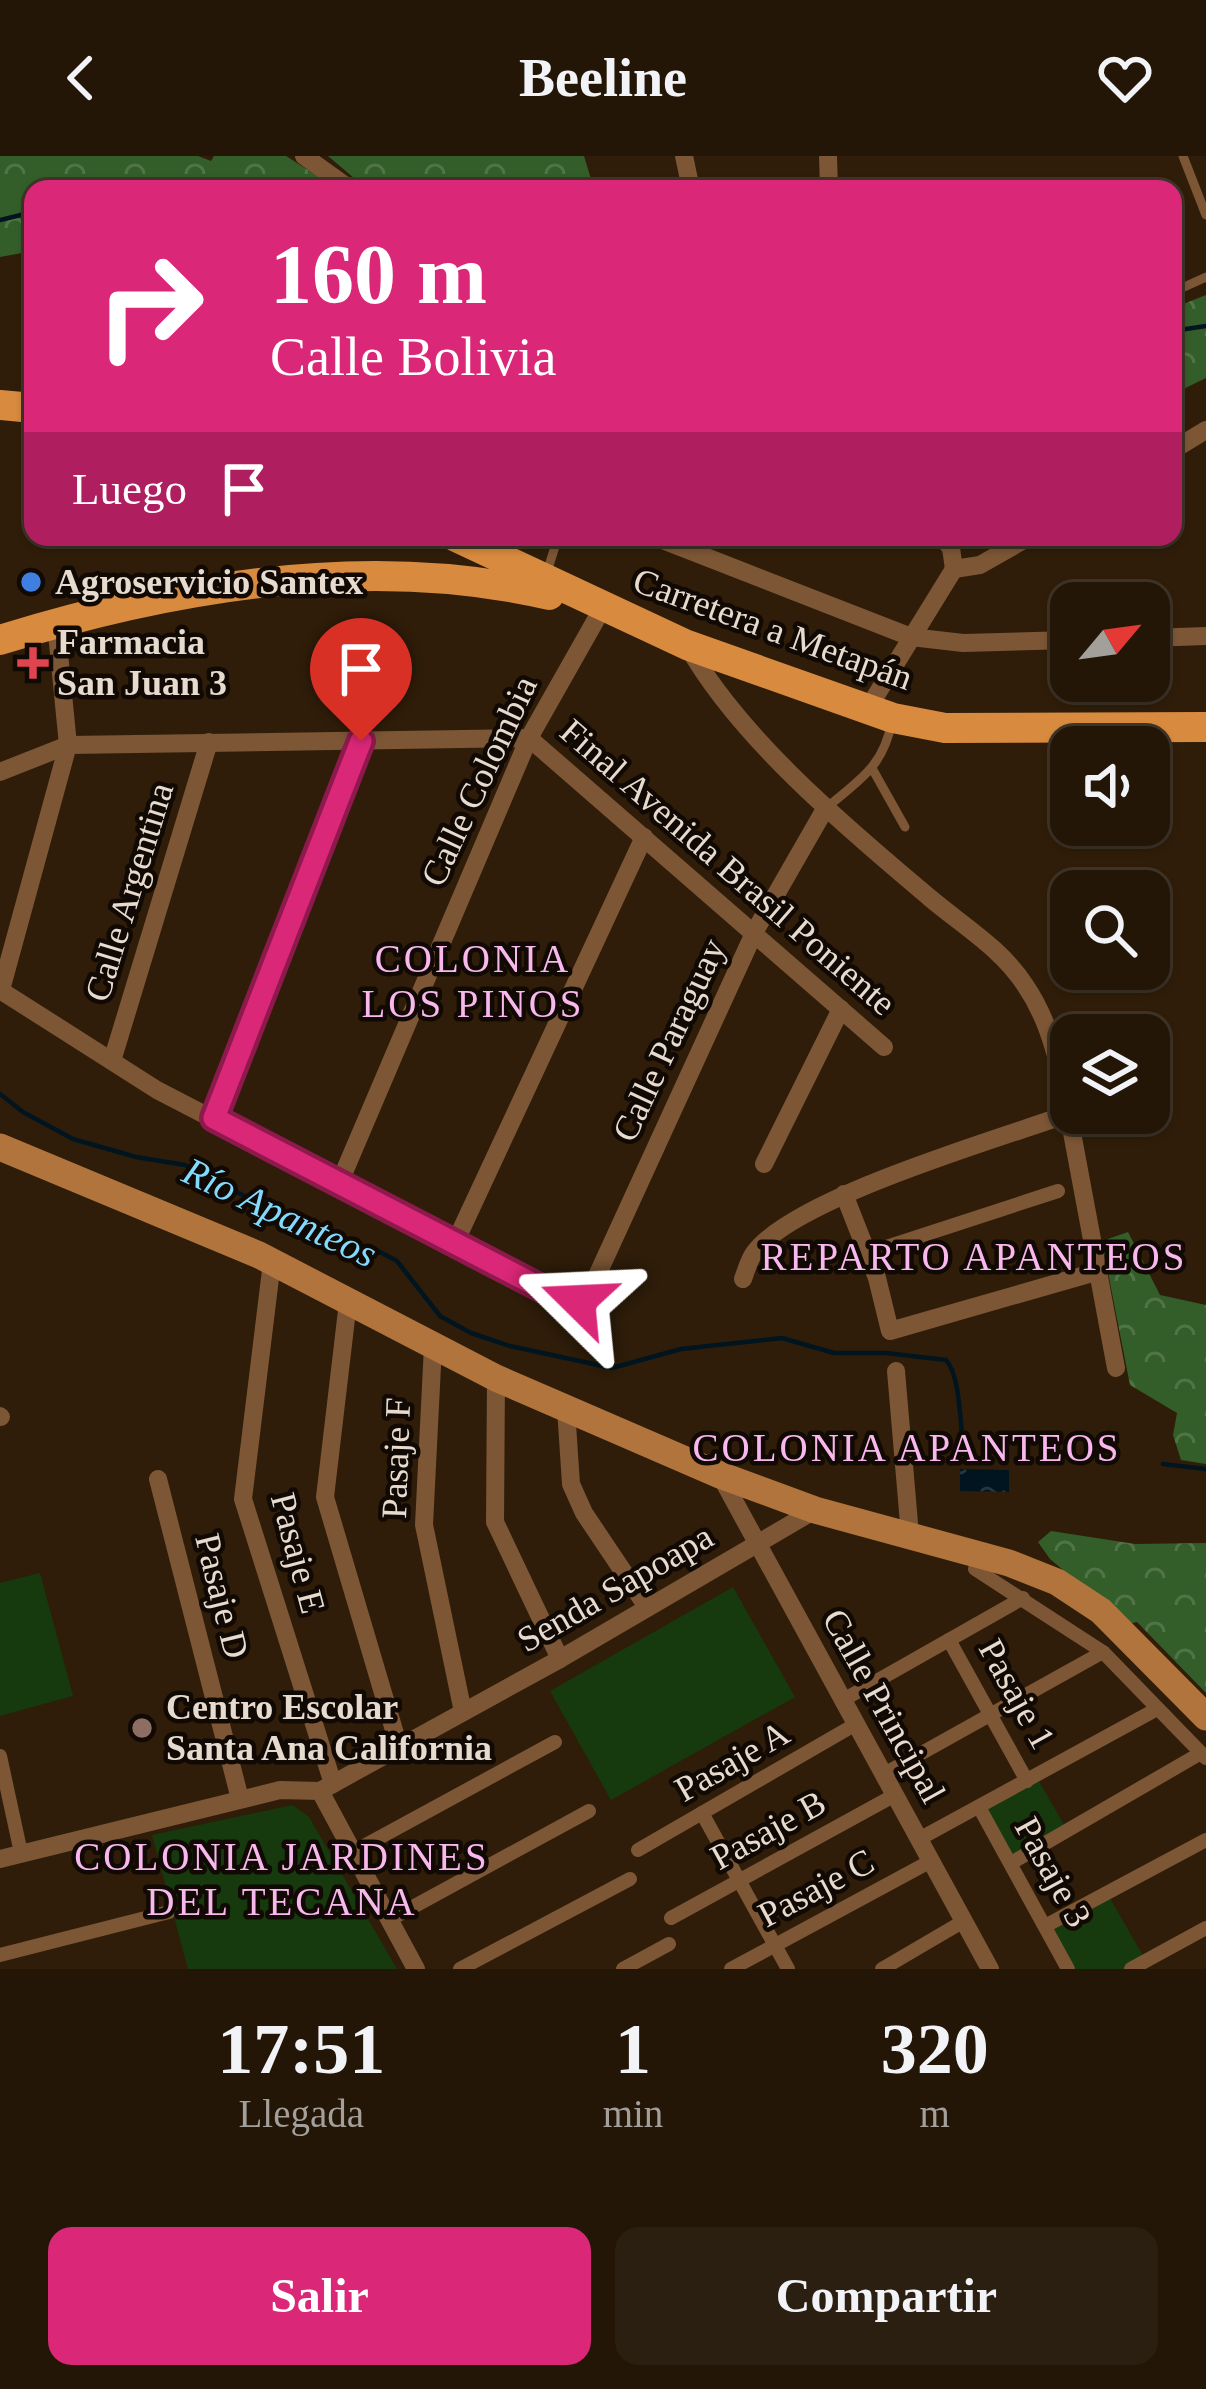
<!DOCTYPE html>
<html lang="es">
<head>
<meta charset="utf-8">
<style>
	:root { --surface:#231607; --page:#2b1f11; --text:#f1f3f6; --muted:#a39f9b; --line:#403528; --accent:#db2777 }
	body { margin:0; font-family:"Times New Roman",serif; background:var(--page); color:var(--text); height:100vh; display:flex; flex-direction:column; font-size:45px; white-space:nowrap }
	* { box-sizing:border-box; margin:0 }
	p { font-size:39px; color:var(--muted) }
	.icon { flex:none; width:66px; height:66px; fill:none; stroke:currentColor; stroke-width:2; stroke-linecap:round; stroke-linejoin:round }
	.map { position:relative; height:1813px; overflow:hidden }
	.side { display:flex; flex-direction:column; background:var(--surface); flex:1 }
	.side>* { flex:none }
	.banner { position:absolute; left:24px; top:24px; width:1158px; height:366px; border-radius:24px; box-shadow:0 3px 9px #0004,0 0 0 3px var(--line); background:#db2777; color:#fff; overflow:hidden }
	.needle { width:78px; rotate:61deg }
	.buttons { position:absolute; left:1050px; top:426px; display:grid; gap:24px }
	.buttons a { display:grid; place-items:center; width:120px; height:120px; border-radius:24px; background:var(--surface); box-shadow:0 3px 9px #0004,0 0 0 3px var(--line); font-size:60px }
	.pin { position:absolute; display:grid; place-items:center; width:102px; height:102px; color:#fff; margin:-123px -51px; border-radius:50% 50% 50% 0; rotate:-45deg; box-shadow:0 0 12px #0007 }
	.pin .icon { rotate:45deg }
	.me { position:absolute; width:132px; margin:-66px; rotate:291deg; stroke-linejoin:round; filter:drop-shadow(0 0 9px #0008) }
	.turn { display:flex; align-items:center; gap:42px; height:252px; padding:0 48px; font-size:54px }
	.turn .icon { width:156px; height:156px; stroke-width:2.5 }
	.turn b { display:block; font-size:84px; line-height:102px }
	.then { display:flex; align-items:center; height:114px; padding:0 48px; background:#0003; gap:24px; font-size:45px }
	.eta { display:flex; justify-content:space-evenly; align-items:center; height:204px; text-align:center }
	.eta b { font-size:72px; font-weight:800; line-height:84px }
	.primary-button { display:flex; gap:24px; margin-top:auto; padding:24px 48px }
	.primary-button a { flex:1; height:138px; border-radius:24px; background:var(--accent); color:#fff; font-size:48px; font-weight:800; line-height:138px; text-align:center }
	.primary-button a+a { background:var(--page); color:var(--text) }
	header { display:flex; justify-content:space-between; align-items:center; height:156px; padding:0 48px; background:var(--surface); font-size:54px; font-weight:800 }
	.map>svg:first-child { display:block }
	.green { fill:#16390e }
	.forest { fill:url(#forest-crowns) }
	.water { fill:url(#water-ripples) }
	.lines { fill:none; stroke-linecap:round; stroke-linejoin:round }
	.stream { stroke:#00151f; stroke-width:4.5 }
	.service { stroke:#7c5635; stroke-width:9 }
	.pedestrian { stroke:#7c5635; stroke-width:14 }
	.minor { stroke:#7c5635; stroke-width:18 }
	.secondary { stroke:#b0743c; stroke-width:27 }
	.primary { stroke:#d88a3f; stroke-width:30 }
	.route-casing { stroke:#8e194d; stroke-width:30 }
	.route { stroke:#db2777; stroke-width:21 }
	.shop-dot { fill:#3f7fe0; stroke:#110903; stroke-width:4.5 }
	.health-dot { fill:#e0444e; stroke:#110903; stroke-width:4.5 }
	.education-dot { fill:#8d6e63; stroke:#110903; stroke-width:4.5 }
	.labels { text-anchor:middle; dominant-baseline:central; stroke-width:9; stroke-linejoin:round; paint-order:stroke }
	.poi-label { font-size:36px; font-weight:bold; fill:#e7dbcf; stroke:#110903; text-anchor:start }
	.street-label { font-size:36px; fill:#e7dbcf; stroke:#110903 }
	.neighbourhood-label { font-size:39px; letter-spacing:3px; fill:#f8b8ed; stroke:#110903 }
	.water-label { font-size:39px; font-style:italic; fill:#82dbff; stroke:#110903 }
</style>
</head>
<body>
<header><svg class="icon" aria-label="back" viewBox="0 0 24 24"><path d="M15 5l-7 7 7 7"/></svg>Beeline<svg class="icon" aria-label="heart" viewBox="0 0 24 24"><path d="M12 20l-8-8c-3-5 5-10 8-4 3-6 11-1 8 4z"/></svg></header>
<div class="map">
<svg width="1206" height="1813" viewBox="0 0 1206 1813">
	<defs>
		<pattern id="forest-crowns" width="20" height="18" patternUnits="userSpaceOnUse" patternTransform="scale(3)"><rect width="20" height="18" fill="#335e29"/><path d="M2 6a3 3 0 1 1 6 0M12 15a3 3 0 1 1 6 0" fill="none" stroke="#517447"/></pattern>
		<pattern id="water-ripples" width="26" height="14" patternUnits="userSpaceOnUse" patternTransform="scale(3)"><rect width="26" height="14" fill="#00151f"/><path d="M2 4q2-2 4 0t4 0M15 11q2-2 4 0t4 0" fill="none" stroke="#25363e"/></pattern>
	</defs>
	<rect width="100%" height="100%" fill="#2f1d09"/>
	<g class="green">
		<polygon points="40,1417 73,1540 0,1560 0,1427"/>
		<polygon points="733,1431 795,1541 611,1644 550,1535"/>
		<polygon points="1036,1620 1067,1674 1011,1707 979,1651"/>
		<polygon points="293,1649 309,1661 397,1813 188,1813 152,1679"/>
		<polygon points="1107,1737 1146,1805 1131,1813 1068,1813 1045,1770"/>
	</g>
	<g class="forest">
		<polygon points="0,0 198,0 211,5 214,0 286,0 338,33 33,33 33,95 0,101"/>
		<polygon points="328,0 584,0 594,33 367,33"/>
		<polygon points="1206,139 1206,222 1173,238 1173,152"/>
		<polygon points="1128,1076 1160,1139 1206,1149 1206,1308 1181,1304 1173,1279 1177,1257 1130,1229 1103,1091 1108,1083"/>
		<polygon points="1051,1375 1135,1388 1206,1387 1206,1537 1137,1466 1128,1468 1050,1403 1038,1386"/>
	</g>
	<polygon class="water" points="960,1313 1009,1314 1009,1336 960,1335"/>
	<g class="lines">
		<g class="stream">
			<polyline points="0,64 33,56"/>
			<polyline points="1173,175 1206,170"/>
			<path d="M0 938 23 956 73 983 136 1001 185 1009 310 1074 382 1097 397 1105 440 1160 471 1177 510 1190 612 1212 681 1193 782 1182 834 1197H886L946 1204C961 1220 960 1272 964 1297"/>
			<polyline points="1163,1308 1206,1313"/>
		</g>
		<g class="service">
			<polyline points="1183,0 1206,59"/>
			<polyline points="1173,136 1206,121"/>
			<polyline points="547,416 558,381"/>
			<polyline points="873,614 905,671"/>
			<path d="M825 653C859 624 883 612 892 565"/>
		</g>
		<g class="pedestrian">
			<polyline points="868,1097 1058,1035"/>
			<polyline points="975,1413 1103,1496 1206,1602"/>
			<polyline points="949,1484 1027,1625"/>
			<polyline points="843,1544 1023,1442"/>
			<polyline points="0,1600 21,1697"/>
			<polyline points="884,1618 1103,1496"/>
			<polyline points="979,1651 1068,1813"/>
			<polyline points="702,1657 788,1813"/>
			<polyline points="919,1683 1157,1553"/>
			<polyline points="638,1694 856,1568"/>
			<polyline points="353,1696 555,1586"/>
			<polyline points="1011,1707 1201,1597"/>
			<polyline points="671,1762 895,1639"/>
			<polyline points="389,1764 589,1655"/>
			<polyline points="1045,1770 1206,1684"/>
			<polyline points="0,1799 169,1756"/>
			<polyline points="460,1813 630,1723"/>
			<polyline points="623,1813 669,1788"/>
			<polyline points="731,1813 931,1705"/>
			<polyline points="882,1813 964,1765"/>
			<polyline points="1131,1813 1206,1772"/>
		</g>
		<g class="minor">
			<polyline points="304,0 350,33"/>
			<polyline points="684,0 691,33"/>
			<polyline points="828,0 829,33"/>
			<polyline points="1173,294 1206,274"/>
			<polyline points="655,381 911,481 963,487 1071,484"/>
			<polyline points="942,381 951,392 954,413"/>
			<polyline points="954,413 980,409 1029,381"/>
			<polyline points="1149,482 1206,480"/>
			<path d="M687 489C740 583 848 673 930 742 962 769 1002 793 1025 829 1045 858 1054 890 1062 923L1116 1212"/>
			<polyline points="867,554 954,413"/>
			<polyline points="0,616 68,589 529,582 884,891"/>
			<polyline points="0,834 157,934 564,1145 578,1145 590,1135 755,775 825,653"/>
			<polyline points="1,834 68,589 56,467"/>
			<polyline points="112,905 209,586"/>
			<polyline points="214,962 360,585"/>
			<polyline points="764,1008 841,853"/>
			<polyline points="339,1028 529,582 602,453"/>
			<polyline points="844,1038 877,1122 890,1175 1099,1115"/>
			<polyline points="454,1089 644,681"/>
			<polyline points="272,1106 243,1343 333,1628"/>
			<path d="M743 1123C746 1115 749 1104 754 1097 794 1042 998 983 1068 958"/>
			<polyline points="348,1146 325,1341 399,1591"/>
			<polyline points="433,1190 424,1369 463,1556"/>
			<polyline points="896,1215 910,1379"/>
			<polyline points="496,1222 495,1366 560,1503"/>
			<polyline points="566,1253 571,1328 584,1357 647,1451"/>
			<polyline points="0,1260 1,1261"/>
			<polyline points="720,1319 990,1813"/>
			<polyline points="158,1323 240,1643"/>
			<polyline points="320,1635 560,1503 815,1354"/>
			<polyline points="320,1635 416,1813"/>
			<polyline points="0,1703 280,1634 320,1635"/>
		</g>
		<polyline class="secondary" points="0,991 259,1099 496,1222 720,1319 815,1354 1009,1407 1057,1426 1101,1455 1206,1561"/>
		<g class="primary">
			<polyline points="0,249 33,252"/>
			<polyline points="456,381 687,489 893,562 945,572 1206,571"/>
			<path d="M0 484C174 430 369 397 549 439"/>
		</g>
	</g>
	<g class="lines">
		<g class="route-casing">
			<polyline id="route" points="361,585 214,962 564,1144 578,1145"/>
		</g>
		<use href="#route" class="route"/>
	</g>
	<circle class="shop-dot" cx="31" cy="426" r="12"/>
	<path class="health-dot" d="M27 489h12v12h12v12h-12v12h-12v-12h-12v-12h12z"/>
	<circle class="education-dot" cx="142" cy="1572" r="12"/>
	<g class="labels">
		<g class="poi-label">
			<text x="55" y="426">Agroservicio Santex</text>
			<text x="57" y="486">Farmacia<tspan x="57" dy="41">San Juan 3</tspan></text>
			<text x="166" y="1551">Centro Escolar<tspan x="166" dy="41">Santa Ana California</tspan></text>
		</g>
		<g class="street-label">
			<text transform="translate(773 473) rotate(20)">Carretera a Metapán</text>
			<text transform="translate(479 625) rotate(-65)">Calle Colombia</text>
			<text transform="translate(728 711) rotate(41)">Final Avenida Brasil Poniente</text>
			<text transform="translate(129 736) rotate(-73)">Calle Argentina</text>
			<text transform="translate(669 884) rotate(-65)">Calle Paraguay</text>
			<text transform="translate(396 1302) rotate(-88)">Pasaje F</text>
			<text transform="translate(298 1397) rotate(75)">Pasaje E</text>
			<text transform="translate(615 1432) rotate(-30)">Senda Sapoapa</text>
			<text transform="translate(222 1440) rotate(76)">Pasaje D</text>
			<text transform="translate(1017 1538) rotate(61)">Pasaje 1</text>
			<text transform="translate(884 1550) rotate(61)">Calle Principal</text>
			<text transform="translate(732 1605) rotate(-30)">Pasaje A</text>
			<text transform="translate(768 1674) rotate(-29)">Pasaje B</text>
			<text transform="translate(1053 1716) rotate(61)">Pasaje 3</text>
			<text transform="translate(816 1732) rotate(-28)">Pasaje C</text>
		</g>
		<g class="neighbourhood-label">
			<text x="473" y="802">COLONIA<tspan x="473" dy="45">LOS PINOS</tspan></text>
			<text x="974" y="1100">REPARTO APANTEOS</text>
			<text x="907" y="1291">COLONIA APANTEOS</text>
			<text x="282" y="1700">COLONIA JARDINES<tspan x="282" dy="45">DEL TECANA</tspan></text>
		</g>
		<g class="water-label">
			<text transform="translate(280 1056) rotate(25)">Río Apanteos</text>
		</g>
	</g>
</svg>
<div class="buttons">
<a><svg class="needle" viewBox="-14 -14 28 28"><path d="M0-13l5 13h-10z" fill="#e53935"/><path d="M0 13l5-13h-10z" fill="#a39f9b"/></svg></a>
<a><svg class="icon" aria-label="sound" viewBox="0 0 24 24"><path d="M4 9h4l5-4v14l-5-4H4zM17 9q2 3 0 6"/></svg></a>
<a><svg class="icon" aria-label="search" viewBox="0 0 24 24"><circle cx="10" cy="10" r="6"/><path d="M15 15l6 6"/></svg></a>
<a><svg class="icon" aria-label="layers" viewBox="0 0 24 24"><path d="M12 4l9 5-9 5-9-5zM3 14l9 5 9-5"/></svg></a>
</div>
<div class="pin" style="left:361px;top:585px;background:#d93025"><svg class="icon" aria-label="arrive" viewBox="0 0 24 24"><path d="M6 21V4h12l-3 4 3 4H6"/></svg></div>
<svg class="me" style="left:578px;top:1145px" viewBox="-20 -20 40 40"><path d="M0-17L14 15 0 8-14 15z" fill="#db2777" stroke="#fff" stroke-width="4"/></svg>
<div class="banner">
<div class="turn"><svg class="icon" aria-label="right" viewBox="0 0 24 24"><path d="M7 20v-9h11M14 6l5 5-5 5"/></svg><div><b>160 m</b>Calle Bolivia</div></div>
<div class="then">Luego<svg class="icon" aria-label="arrive" viewBox="0 0 24 24"><path d="M6 21V4h12l-3 4 3 4H6"/></svg></div>
</div>
</div>
<section class="side">
<div class="eta">
<div><b>17:51</b><p>Llegada</p></div>
<div><b>1</b><p>min</p></div>
<div><b>320</b><p>m</p></div>
</div>
<div class="primary-button"><a>Salir</a><a>Compartir</a></div>
</section>
</body>
</html>
